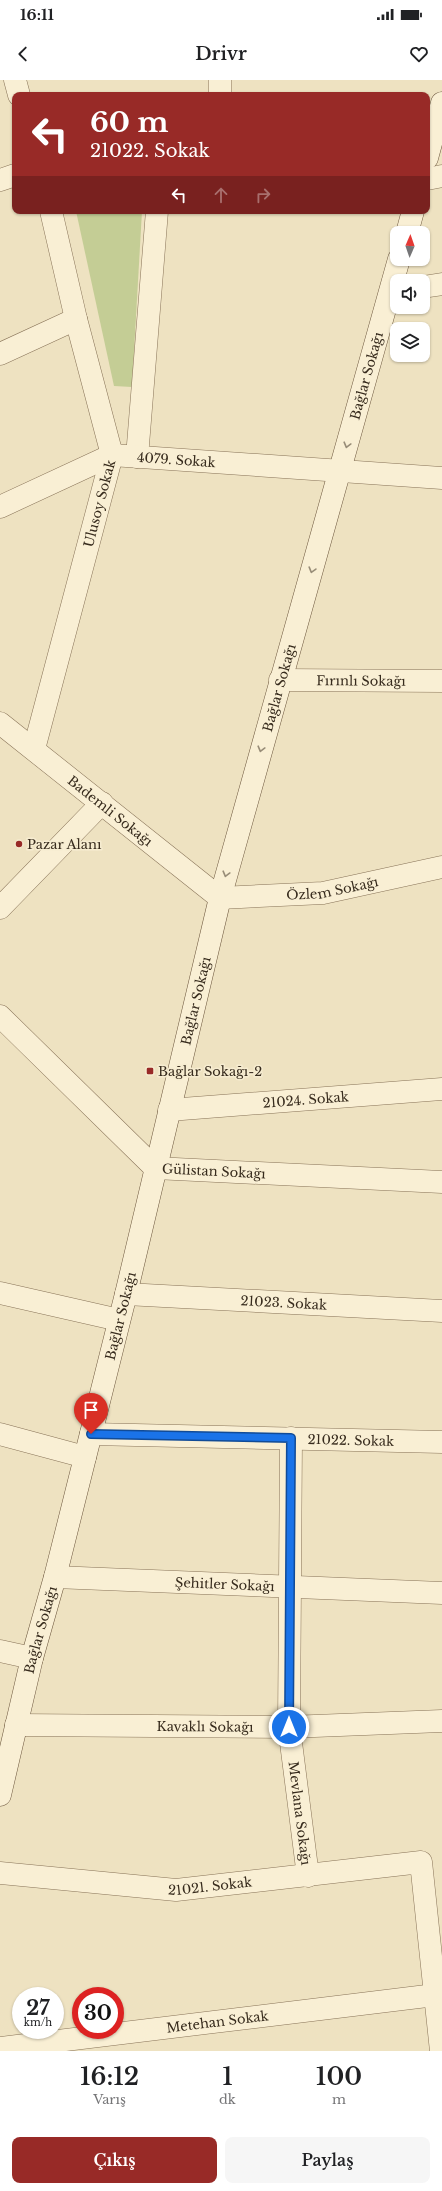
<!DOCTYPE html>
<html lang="tr">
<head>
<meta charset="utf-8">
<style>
	:root { --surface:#fff; --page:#f6f6f6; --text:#202124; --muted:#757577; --accent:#982a27 }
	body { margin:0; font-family:"Libre Baskerville",serif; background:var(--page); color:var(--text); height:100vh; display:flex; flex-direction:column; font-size:15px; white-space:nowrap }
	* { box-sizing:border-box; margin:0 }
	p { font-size:13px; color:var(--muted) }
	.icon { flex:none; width:22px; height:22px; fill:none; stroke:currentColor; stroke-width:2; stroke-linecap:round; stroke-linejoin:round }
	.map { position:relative; height:1971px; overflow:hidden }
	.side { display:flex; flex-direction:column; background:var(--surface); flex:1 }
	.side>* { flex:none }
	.banner { position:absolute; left:12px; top:12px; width:418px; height:122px; border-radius:8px; box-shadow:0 1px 3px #0004; background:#982a27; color:#fff; overflow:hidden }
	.needle { width:26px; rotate:2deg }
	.tools { position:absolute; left:390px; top:146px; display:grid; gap:8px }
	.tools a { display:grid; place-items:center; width:40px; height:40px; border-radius:8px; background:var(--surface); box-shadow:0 1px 3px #0004; font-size:20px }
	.speed { position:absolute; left:12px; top:1907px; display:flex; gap:8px; font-size:20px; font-weight:700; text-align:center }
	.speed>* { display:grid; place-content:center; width:52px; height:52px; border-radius:50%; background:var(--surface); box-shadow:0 1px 3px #0004; line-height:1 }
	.speed small { font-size:10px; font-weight:400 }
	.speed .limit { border:6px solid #d22; background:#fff; color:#111 }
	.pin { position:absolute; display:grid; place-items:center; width:34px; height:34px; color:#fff; margin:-41px -17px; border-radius:50% 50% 50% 0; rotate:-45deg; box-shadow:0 0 4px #0007 }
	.pin .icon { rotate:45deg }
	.me { position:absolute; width:44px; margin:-22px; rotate:0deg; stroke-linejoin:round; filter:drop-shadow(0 0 3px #0008) }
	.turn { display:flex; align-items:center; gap:14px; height:84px; padding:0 12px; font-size:18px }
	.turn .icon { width:52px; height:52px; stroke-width:2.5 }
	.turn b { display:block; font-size:28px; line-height:34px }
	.lanes { display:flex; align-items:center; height:38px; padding:0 12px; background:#0003; justify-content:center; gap:20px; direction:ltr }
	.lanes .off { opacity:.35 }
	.eta { display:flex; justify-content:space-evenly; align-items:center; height:68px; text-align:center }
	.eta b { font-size:24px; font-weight:600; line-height:28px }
	.primary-button { display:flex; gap:8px; margin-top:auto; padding:8px 12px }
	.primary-button a { flex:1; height:46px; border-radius:8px; background:var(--accent); color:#fff; font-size:16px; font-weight:600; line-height:46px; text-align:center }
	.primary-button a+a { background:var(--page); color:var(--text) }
	.status { display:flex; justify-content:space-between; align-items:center; height:28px; padding:0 20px; background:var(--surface); direction:ltr }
	.status svg { height:11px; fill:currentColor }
	header { display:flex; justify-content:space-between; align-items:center; height:52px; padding:0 12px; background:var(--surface); font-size:18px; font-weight:600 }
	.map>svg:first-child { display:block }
	.green { fill:#c4cd95 }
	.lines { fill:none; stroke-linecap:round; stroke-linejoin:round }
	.street-casing { stroke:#887358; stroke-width:23 }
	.secondary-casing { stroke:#6a543b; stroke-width:23 }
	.street { stroke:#f9efd4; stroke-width:22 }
	.secondary { stroke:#f9efd4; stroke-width:22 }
	.oneway { stroke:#988d78 }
	.route-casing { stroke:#114b97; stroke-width:10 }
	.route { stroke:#1a73e8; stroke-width:7 }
	.poi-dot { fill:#982a27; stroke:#f6ecd0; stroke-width:1.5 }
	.labels { text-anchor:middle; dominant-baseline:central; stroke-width:3; stroke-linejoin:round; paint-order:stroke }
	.street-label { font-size:13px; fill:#372b1d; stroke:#f6ecd0 }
	.poi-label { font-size:13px; fill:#372b1d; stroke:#f6ecd0; text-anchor:start }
</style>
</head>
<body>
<div class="status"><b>16:11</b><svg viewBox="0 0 49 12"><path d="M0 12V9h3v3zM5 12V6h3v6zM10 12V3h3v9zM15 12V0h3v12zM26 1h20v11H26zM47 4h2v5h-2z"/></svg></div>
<header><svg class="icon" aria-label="back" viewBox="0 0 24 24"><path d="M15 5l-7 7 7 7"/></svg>Drivr<svg class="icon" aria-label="heart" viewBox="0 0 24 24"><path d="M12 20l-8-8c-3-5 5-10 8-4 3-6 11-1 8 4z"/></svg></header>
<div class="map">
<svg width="442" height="1971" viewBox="0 0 442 1971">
	<rect width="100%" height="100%" fill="#eee2c1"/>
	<polygon class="green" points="76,131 142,131 132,307 114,306"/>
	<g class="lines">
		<g class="street-casing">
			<g id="street">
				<polyline points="15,0 19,15"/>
				<polyline points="220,15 220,0"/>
				<polyline points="427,99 442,96"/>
				<polyline points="0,100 15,95"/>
				<polyline points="423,207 442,204"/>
				<polyline points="0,274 76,239"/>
				<polyline points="137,377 157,131"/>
				<path id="s1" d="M0 427 112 375 442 398"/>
				<path id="s2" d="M280 600 442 601"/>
				<path id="s3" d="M0 643 220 818 323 813 442 787"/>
				<path id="s4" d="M34 669 112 375 76 239 51 131"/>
				<polyline points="0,828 102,723"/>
				<path id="s5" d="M0 936 155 1088 442 1102"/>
				<path id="s6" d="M169 1030 442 1009"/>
				<polyline points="0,1213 119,1240"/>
				<path id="s7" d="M126 1214 442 1231"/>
				<polyline points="0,1354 85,1377"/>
				<path id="s8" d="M91 1354 442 1362"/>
				<path id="s9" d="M291 1358 289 1647 308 1796"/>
				<path id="s10" d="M55 1497 442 1513"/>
				<polyline points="0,1571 32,1578"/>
				<path id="s11" d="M16 1645 289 1647 442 1641"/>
				<path id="s12" d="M0 1793 176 1810 421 1782 441 1971"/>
				<path id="s13" d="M0 1968 435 1915"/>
			</g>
		</g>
		<g class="secondary-casing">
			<g id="secondary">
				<polyline points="427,78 442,23"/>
				<polyline points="407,153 413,131"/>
				<path id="s14" d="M0 1715 32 1578 55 1497 126 1214 220 818 399 179"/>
			</g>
		</g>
		<use href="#street" class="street"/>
		<use href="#secondary" class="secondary"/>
	</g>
	<defs><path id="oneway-chevron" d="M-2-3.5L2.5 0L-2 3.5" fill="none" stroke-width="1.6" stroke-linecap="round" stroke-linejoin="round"/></defs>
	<g class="oneway">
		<use href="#oneway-chevron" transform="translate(347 365) rotate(105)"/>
		<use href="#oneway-chevron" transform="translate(312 490) rotate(106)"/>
		<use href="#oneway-chevron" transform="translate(261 669) rotate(105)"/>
		<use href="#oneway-chevron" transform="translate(226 794) rotate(105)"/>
	</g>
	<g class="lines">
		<g class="route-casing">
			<polyline id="route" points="91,1354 291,1358 289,1647"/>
		</g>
		<use href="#route" class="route"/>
	</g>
	<g class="poi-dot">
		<circle cx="19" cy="764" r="4"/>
		<rect x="146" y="987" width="8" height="8" rx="2"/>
	</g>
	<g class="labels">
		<g class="street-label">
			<text stroke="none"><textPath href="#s14" startOffset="1466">Bağlar Sokağı</textPath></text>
			<text stroke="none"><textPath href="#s1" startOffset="188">4079. Sokak</textPath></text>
			<text stroke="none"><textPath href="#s4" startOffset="254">Ulusoy Sokak</textPath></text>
			<text stroke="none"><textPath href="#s2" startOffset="81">Fırınlı Sokağı</textPath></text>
			<text stroke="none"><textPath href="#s14" startOffset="1142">Bağlar Sokağı</textPath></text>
			<text stroke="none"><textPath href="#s3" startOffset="141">Bademli Sokağı</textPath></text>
			<text stroke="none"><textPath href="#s3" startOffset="394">Özlem Sokağı</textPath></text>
			<text stroke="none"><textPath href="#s14" startOffset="818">Bağlar Sokağı</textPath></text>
			<text stroke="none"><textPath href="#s6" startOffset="137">21024. Sokak</textPath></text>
			<text stroke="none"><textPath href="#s5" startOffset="276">Gülistan Sokağı</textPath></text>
			<text stroke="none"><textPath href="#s7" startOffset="158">21023. Sokak</textPath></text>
			<text stroke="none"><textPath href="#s14" startOffset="494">Bağlar Sokağı</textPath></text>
			<text stroke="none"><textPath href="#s8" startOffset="260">21022. Sokak</textPath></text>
			<text stroke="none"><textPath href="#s10" startOffset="170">Şehitler Sokağı</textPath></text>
			<text stroke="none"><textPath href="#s14" startOffset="170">Bağlar Sokağı</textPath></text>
			<text stroke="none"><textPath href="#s11" startOffset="189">Kavaklı Sokağı</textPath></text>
			<text stroke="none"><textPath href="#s9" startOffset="376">Mevlana Sokağı</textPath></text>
			<text stroke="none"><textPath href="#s12" startOffset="211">21021. Sokak</textPath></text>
			<text stroke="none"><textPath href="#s13" startOffset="219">Metehan Sokak</textPath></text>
		</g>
		<g class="poi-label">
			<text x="27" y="764">Pazar Alanı</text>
			<text x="158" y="991">Bağlar Sokağı-2</text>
		</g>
	</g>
</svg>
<div class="tools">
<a><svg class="needle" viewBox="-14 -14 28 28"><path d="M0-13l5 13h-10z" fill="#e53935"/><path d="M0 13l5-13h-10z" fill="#757577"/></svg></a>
<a><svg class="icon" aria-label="sound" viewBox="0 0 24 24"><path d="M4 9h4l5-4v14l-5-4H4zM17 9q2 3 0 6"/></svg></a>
<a><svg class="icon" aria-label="layers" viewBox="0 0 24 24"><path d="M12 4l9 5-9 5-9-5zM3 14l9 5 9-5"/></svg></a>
</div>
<div class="speed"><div>27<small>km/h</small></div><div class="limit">30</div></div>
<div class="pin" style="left:91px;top:1354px;background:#d93025"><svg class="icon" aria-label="arrive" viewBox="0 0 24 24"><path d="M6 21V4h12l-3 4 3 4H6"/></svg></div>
<svg class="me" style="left:289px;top:1647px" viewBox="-20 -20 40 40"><circle r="17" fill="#1a73e8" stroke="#fff" stroke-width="3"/><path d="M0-11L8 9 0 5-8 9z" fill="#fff"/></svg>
<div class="banner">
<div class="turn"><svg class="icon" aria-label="left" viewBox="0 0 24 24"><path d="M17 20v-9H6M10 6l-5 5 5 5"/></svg><div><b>60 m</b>21022. Sokak</div></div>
<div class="lanes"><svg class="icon" aria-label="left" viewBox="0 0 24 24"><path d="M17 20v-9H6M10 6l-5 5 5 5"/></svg><svg class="icon off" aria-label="ahead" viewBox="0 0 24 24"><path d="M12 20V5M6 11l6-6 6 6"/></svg><svg class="icon off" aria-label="right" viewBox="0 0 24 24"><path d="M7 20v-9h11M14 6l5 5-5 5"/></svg></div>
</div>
</div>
<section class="side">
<div class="eta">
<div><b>16:12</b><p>Varış</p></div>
<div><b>1</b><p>dk</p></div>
<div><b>100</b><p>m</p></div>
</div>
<div class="primary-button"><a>Çıkış</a><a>Paylaş</a></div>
</section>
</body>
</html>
